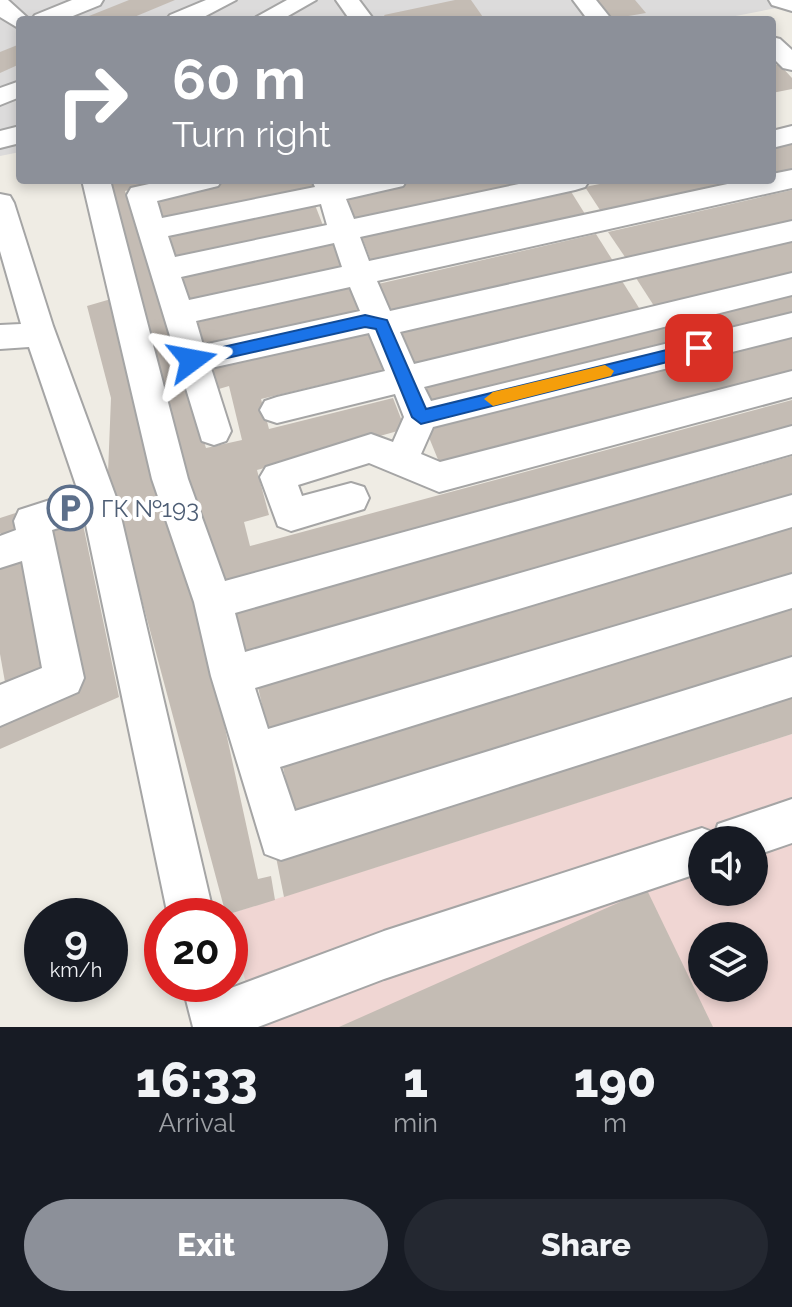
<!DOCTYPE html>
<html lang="en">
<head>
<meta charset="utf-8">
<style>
	:root { --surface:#171b24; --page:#242831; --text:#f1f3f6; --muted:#9ea1a6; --accent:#8c9099 }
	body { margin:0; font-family:Raleway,sans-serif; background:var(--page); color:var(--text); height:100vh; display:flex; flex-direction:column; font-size:30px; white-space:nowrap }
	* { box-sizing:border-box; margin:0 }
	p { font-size:26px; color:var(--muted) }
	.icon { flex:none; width:44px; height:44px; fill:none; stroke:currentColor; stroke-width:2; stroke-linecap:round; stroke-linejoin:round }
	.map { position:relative; height:1027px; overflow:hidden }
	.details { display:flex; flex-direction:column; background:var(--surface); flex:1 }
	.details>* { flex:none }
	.banner { position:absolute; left:16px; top:16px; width:760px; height:168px; border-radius:8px; box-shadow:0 4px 12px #0003; background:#8c9099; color:#fff; overflow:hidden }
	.controls { position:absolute; left:688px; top:826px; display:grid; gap:16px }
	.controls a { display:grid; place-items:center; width:80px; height:80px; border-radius:50%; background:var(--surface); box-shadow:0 4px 12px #0003; font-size:40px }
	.speed { position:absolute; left:24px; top:898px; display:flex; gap:16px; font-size:40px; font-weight:700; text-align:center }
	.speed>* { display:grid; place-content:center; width:104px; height:104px; border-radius:50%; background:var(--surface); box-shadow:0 4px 12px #0003; line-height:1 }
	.speed small { font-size:20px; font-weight:400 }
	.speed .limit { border:12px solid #d22; background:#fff; color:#111 }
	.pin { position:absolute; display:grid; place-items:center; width:68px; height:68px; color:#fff; margin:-34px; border-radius:16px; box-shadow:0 4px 12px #0006 }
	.me { position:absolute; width:88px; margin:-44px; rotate:77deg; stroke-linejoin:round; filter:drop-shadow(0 0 6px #0008) }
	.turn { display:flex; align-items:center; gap:28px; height:168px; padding:0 24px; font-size:36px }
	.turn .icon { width:104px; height:104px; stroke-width:2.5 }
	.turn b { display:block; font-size:56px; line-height:68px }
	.eta { display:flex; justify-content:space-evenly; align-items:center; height:136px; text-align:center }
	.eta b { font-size:48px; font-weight:800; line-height:56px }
	.button { display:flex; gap:16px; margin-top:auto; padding:16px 24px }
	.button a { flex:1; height:92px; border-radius:48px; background:var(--accent); color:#fff; font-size:32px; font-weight:800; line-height:92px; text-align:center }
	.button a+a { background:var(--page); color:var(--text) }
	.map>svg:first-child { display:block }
	.residential { fill:#dcdbdb }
	.commercial { fill:#f0d6d3; fill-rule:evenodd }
	.building { fill:#c4bcb4 }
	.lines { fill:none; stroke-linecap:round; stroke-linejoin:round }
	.minor-casing { stroke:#a5a5a5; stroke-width:4 }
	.minor { fill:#fff; fill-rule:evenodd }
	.route { fill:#1a73e8; stroke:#114b97; stroke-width:2 }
	.slow { fill:#f59e0b }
	.labels { text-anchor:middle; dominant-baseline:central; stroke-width:8; stroke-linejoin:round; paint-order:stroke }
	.service-label { font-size:24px; fill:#4e5e75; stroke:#fff; text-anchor:start }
</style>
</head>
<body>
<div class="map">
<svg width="792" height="1027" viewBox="0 0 792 1027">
	<rect width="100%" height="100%" fill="#efece4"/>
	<g class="residential">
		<polygon points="0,0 349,0 358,20 20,20 20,152 0,156"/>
		<polygon points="355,0 792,0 792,5 715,20 365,20"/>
	</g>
	<path class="commercial" d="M792 734V1027H259L230 929V916L226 915ZM702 840H754V892H702ZM702 936H754V988H702Z"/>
	<g class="building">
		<polygon points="129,0 175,0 127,20 79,20"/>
		<polygon points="455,0 471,0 485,20 387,20 384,15"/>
		<polygon points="594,0 635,0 646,13 611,19"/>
		<polygon points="20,44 20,64 0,73 0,52"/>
		<polygon points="779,64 792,78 792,89 772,93 772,66"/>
		<polygon points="792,143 792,171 772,176 772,147"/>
		<polygon points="120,180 171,180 125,191 206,448 242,440 229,386 212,391 205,365 374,331 387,369 261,399 269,429 393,398 405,429 257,470 269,515 244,522 250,546 792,400 792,427 221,584 183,477 104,183"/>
		<polygon points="241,180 317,180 320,188 158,221 152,197"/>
		<polygon points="426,180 536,180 536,181 350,221 341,198"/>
		<polygon points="619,180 747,180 602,213 585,187"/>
		<polygon points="570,190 585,214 371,261 361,235"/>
		<polygon points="792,190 792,222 627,260 608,232"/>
		<polygon points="315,205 324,228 172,261 166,236"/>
		<polygon points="596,234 613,261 390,313 378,284"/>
		<polygon points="333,241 343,267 188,302 181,274"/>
		<polygon points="792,241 792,276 656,309 636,278"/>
		<polygon points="622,281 641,311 414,366 400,333"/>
		<polygon points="351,288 362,313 201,350 194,323"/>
		<polygon points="792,294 792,317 431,408 421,386"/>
		<polygon points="111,299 153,473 210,659 258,879 271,876 275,900 226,915 108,473 111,398 87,306"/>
		<polygon points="792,336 792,374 441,467 426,430"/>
		<polygon points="792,456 792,501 238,662 227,615"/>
		<polygon points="28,509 31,527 4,536 0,533 0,518"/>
		<polygon points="80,510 119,697 0,749 0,723 78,690 49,522"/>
		<polygon points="792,527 792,577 269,735 257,683"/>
		<polygon points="34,547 58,663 5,682 0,654 0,558"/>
		<polygon points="792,607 792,663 295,821 282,763"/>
		<polygon points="792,696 792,734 284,897 276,857"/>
		<polygon points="647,890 713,1027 339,1027"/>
	</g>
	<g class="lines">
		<g class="minor-casing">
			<g id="minor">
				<polygon points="0,0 8,0 30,20 20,20 20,29 0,17"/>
				<polygon points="72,0 103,0 100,5 63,20 31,20 35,15"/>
				<polygon points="206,0 236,0 198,20 166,20 170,15"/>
				<polygon points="287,0 316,0 281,20 251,20"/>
				<polygon points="336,0 359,0 374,20 350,20"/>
				<polygon points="573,0 596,0 612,20 588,20"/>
				<polygon points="769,0 792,0 792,11 772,5"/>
				<polygon points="772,37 780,39 792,50 792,70 783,68 772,57"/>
				<polygon points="20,81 20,97 0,105 0,88"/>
				<polygon points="20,126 20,143 0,148 0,131"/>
				<polygon points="792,126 792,143 772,148 772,131"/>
				<path d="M792 170V188L377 281 390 311 792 221V241L400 332 414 364 792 273V295L424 387 431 401 792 313V337L433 427 421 454 440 462 792 371V397L439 492 369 463 298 485 302 496 351 483 364 487 369 498 364 509 291 531 278 526 260 477 266 467 371 434 393 442 404 417 395 394 277 423 265 419 260 410 265 401 277 397 385 371 369 333 211 368 231 431 226 441 214 445 202 441 127 195 131 188 167 180H222L218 186 157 201 162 218 315 187 312 180H407L403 186 346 199 354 219 538 180 589 181 585 187 575 190 360 237 369 261 746 180H772V174ZM321 204 327 225 175 257 168 236ZM334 243 342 267 189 300 181 277ZM350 287 360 311 203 345 196 321Z"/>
				<polygon points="82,180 110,180 188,479 225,581 792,426 792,454 235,613 245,652 792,495 792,527 255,688 268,729 792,574 792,608 280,767 295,811 792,657 792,697 281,860 265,854 211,676 194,602 152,479"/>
				<polygon points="0,194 10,196 14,203 53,326 117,500 214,916 168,916 85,520 52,530 84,678 78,692 0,726 0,685 42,668 22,561 0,568 0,536 16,530 14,521 19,510 78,491 29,347 0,349 0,325 21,324 0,251"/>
				<polygon points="792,799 792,843 754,856 754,840 702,840 702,872 384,979 258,1027 193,1027 182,984 230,984 231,988 384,931 702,828 715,833 718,824"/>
			</g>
		</g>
		<use href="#minor" class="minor"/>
	</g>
	<polygon class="route" points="365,315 387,320 426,409 699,342 707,348 699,354 421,424 412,417 376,329 365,327 192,366 184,360 192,354"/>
	<polygon class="slow" points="605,365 614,371 611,376 493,406 484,399 493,392"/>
	<defs>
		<g id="parking-ring" transform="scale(2.3)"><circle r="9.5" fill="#fff" stroke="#5c6f8a" stroke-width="1.5"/><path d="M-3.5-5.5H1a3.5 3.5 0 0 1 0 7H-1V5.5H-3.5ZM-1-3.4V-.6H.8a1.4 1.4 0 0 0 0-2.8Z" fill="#5c6f8a"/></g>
	</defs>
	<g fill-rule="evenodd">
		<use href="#parking-ring" x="70" y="508"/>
	</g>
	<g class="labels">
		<g class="service-label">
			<text x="101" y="508">ГК №193</text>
		</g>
	</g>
</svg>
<div class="controls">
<a><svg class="icon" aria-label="sound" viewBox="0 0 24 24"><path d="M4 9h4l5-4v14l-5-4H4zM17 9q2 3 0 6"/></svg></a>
<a><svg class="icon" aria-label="layers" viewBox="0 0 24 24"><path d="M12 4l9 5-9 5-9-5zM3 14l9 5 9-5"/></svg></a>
</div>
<div class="speed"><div>9<small>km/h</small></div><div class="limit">20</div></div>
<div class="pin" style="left:699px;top:348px;background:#d93025"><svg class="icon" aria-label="arrive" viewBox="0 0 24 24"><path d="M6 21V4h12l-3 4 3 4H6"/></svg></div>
<svg class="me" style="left:192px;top:360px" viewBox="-20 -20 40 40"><path d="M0-17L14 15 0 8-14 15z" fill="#1a73e8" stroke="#fff" stroke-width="4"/></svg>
<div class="banner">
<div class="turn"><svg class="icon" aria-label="right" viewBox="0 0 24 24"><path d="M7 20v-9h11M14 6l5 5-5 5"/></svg><div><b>60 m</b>Turn right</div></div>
</div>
</div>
<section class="details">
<div class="eta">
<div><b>16:33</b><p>Arrival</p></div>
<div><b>1</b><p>min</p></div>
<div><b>190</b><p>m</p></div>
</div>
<div class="button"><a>Exit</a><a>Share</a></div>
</section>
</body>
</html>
